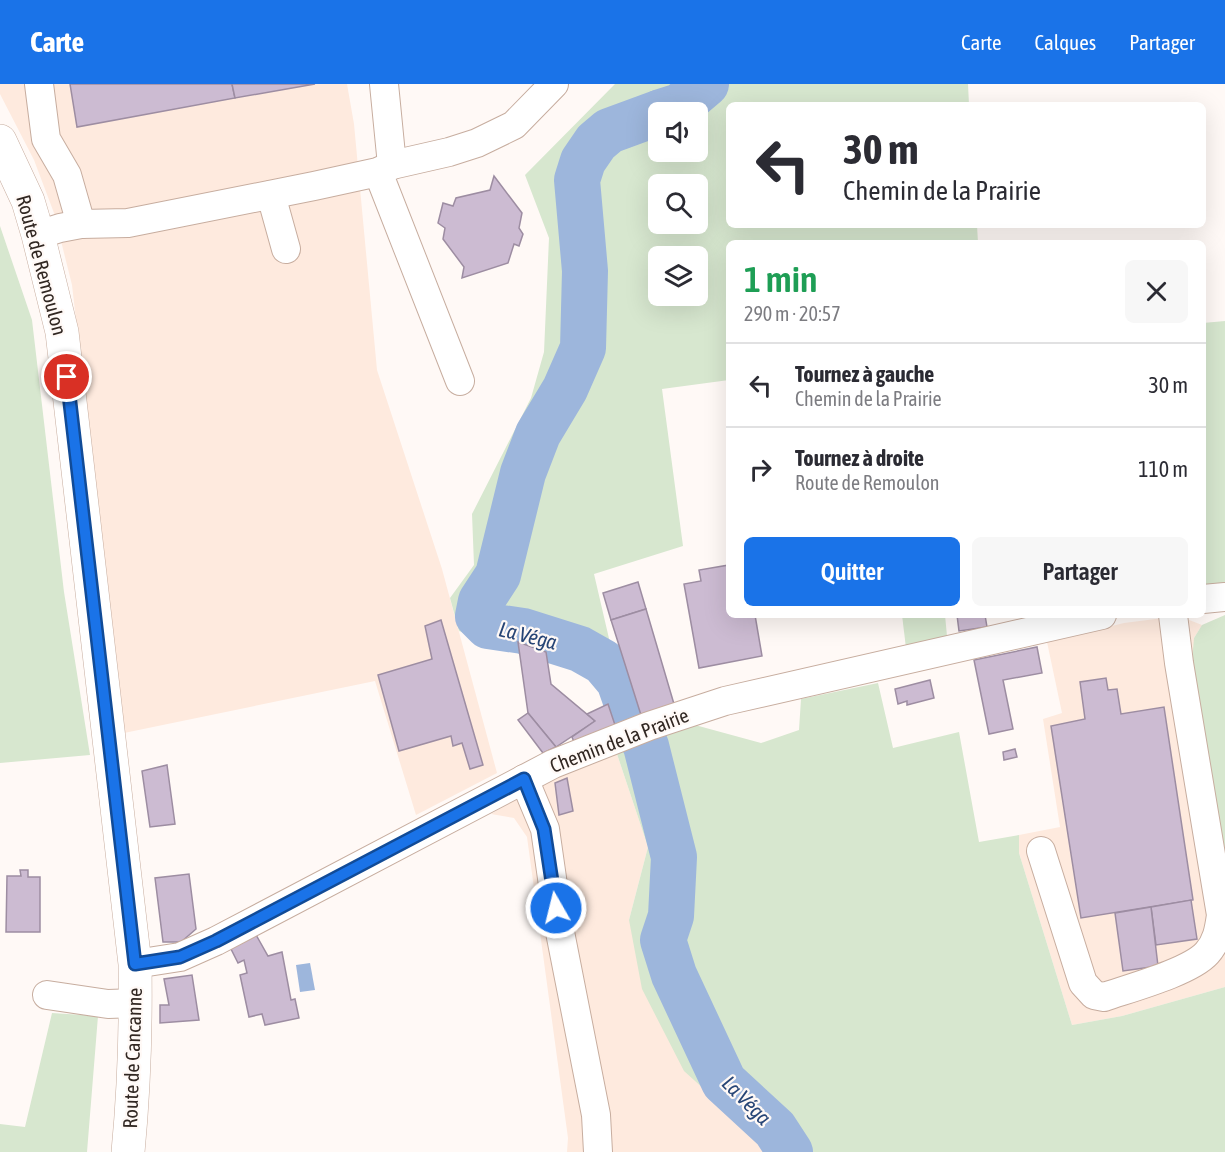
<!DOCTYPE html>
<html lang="fr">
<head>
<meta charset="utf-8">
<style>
	:root { --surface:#fff; --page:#f7f7f7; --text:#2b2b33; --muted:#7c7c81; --line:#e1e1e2; --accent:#1a73e8 }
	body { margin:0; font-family:"Asap Condensed",sans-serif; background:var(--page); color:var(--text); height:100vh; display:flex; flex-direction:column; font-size:22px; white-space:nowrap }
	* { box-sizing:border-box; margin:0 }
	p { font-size:20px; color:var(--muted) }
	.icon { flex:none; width:33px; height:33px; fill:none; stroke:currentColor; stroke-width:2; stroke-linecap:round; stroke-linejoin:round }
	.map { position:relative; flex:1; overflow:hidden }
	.sheet { position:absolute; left:726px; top:156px; width:480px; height:378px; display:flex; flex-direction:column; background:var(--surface); border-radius:9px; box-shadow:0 6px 24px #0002 }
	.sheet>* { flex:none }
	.hud { position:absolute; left:726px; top:18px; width:480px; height:126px; border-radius:9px; box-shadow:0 6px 24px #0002; background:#fff; color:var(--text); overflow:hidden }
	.buttons { position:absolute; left:648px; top:18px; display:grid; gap:12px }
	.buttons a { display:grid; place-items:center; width:60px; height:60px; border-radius:9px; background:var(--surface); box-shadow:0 6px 24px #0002; font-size:30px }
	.pin { position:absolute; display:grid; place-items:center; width:51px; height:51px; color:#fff; margin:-26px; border:3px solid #fff; border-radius:50%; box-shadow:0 2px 6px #0007 }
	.me { position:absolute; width:66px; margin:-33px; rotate:352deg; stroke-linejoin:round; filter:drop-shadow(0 0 4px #0008) }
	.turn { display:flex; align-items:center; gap:21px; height:126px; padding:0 18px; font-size:27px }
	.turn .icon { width:78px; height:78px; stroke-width:2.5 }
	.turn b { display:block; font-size:42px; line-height:51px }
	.round { display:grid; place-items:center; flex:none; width:63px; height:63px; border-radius:9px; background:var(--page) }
	.headline { display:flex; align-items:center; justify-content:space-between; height:102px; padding:0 18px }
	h1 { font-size:36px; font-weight:600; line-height:45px; color:#1e9e55 }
	.action { display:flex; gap:12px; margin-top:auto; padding:12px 18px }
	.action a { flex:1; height:69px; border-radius:9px; background:var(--accent); color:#fff; font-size:24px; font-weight:600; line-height:69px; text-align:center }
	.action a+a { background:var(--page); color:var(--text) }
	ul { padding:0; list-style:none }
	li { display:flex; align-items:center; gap:18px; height:84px; padding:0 18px; border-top:2px solid var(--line) }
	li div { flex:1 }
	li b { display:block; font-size:22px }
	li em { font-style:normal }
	header { display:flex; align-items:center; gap:36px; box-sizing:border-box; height:84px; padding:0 30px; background:var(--accent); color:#fff }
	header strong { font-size:28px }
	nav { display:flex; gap:33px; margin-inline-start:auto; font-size:21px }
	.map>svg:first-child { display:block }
	.built { fill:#feeade }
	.green { fill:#d7e7cf; fill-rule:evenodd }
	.water { fill:#9db6dc }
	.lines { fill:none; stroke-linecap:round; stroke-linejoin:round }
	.river { stroke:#9db6dc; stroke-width:46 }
	.building { fill:#ccbbd2; stroke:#9d8da2; stroke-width:1.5 }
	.minor-casing { stroke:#c7ad9f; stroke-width:30 }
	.major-casing { stroke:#c7ad9f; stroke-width:34 }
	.minor { stroke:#fff; stroke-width:28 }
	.major { stroke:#fff; stroke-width:33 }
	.route-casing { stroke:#114b97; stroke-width:15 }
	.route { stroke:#1a73e8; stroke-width:10 }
	.labels { text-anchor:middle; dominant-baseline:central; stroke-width:4.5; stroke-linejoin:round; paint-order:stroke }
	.street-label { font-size:20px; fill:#312722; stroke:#fff9f6 }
	.water-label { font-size:21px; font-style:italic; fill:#274576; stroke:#fff9f6 }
</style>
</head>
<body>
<header>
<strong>Carte</strong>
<nav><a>Carte</a><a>Calques</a><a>Partager</a></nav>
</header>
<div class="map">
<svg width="1225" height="1068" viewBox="0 0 1225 1068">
	<rect width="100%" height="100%" fill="#fff9f6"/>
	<g class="built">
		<polygon points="0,0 347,0 354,40 377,286 442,485 497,689 416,731 375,597 124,649 72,201 54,129 34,76 0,10"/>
		<polygon points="1179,532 1202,541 1194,554 1225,810 1225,903 1122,932 1072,941 1019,769 1019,751 1060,743 1043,635 1062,629 1047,558 1124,539"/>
		<polygon points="616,667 648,763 629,836 769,1064 769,1068 567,1068 568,1054 527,753 514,734 491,730 550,695"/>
	</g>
	<g class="green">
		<path d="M615 0H968L969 21H729V141H977L978 159H729V296L662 305 683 462 594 490 614 576 588 555 567 547 520 532 502 563 459 547 450 514 474 481 472 430 531 314 544 268 549 154 525 91ZM698 28V68H658V28ZM658 100H698V140H658ZM658 172H698V212H658Z"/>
		<polygon points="0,142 32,236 64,508 90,671 0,679"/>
		<polygon points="1225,237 1225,500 1203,501 1203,239"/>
		<polygon points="902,531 945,531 947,552 906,564"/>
		<polygon points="1225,531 1225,810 1191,588 1194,554 1202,541"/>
		<polygon points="878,599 893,664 959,648 979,758 1019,751 1019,769 1072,941 1122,932 1225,903 1225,1068 769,1068 769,1064 684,987 642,905 629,836 648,763 616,667 695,641 761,659 799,646 801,615"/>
		<polygon points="52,929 98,932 87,1068 0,1068 0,1040 25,1043"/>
	</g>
	<polygon class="water" points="310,879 315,906 300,908 296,881"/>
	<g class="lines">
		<g class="river">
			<polyline points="661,28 680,22 706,0"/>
			<polyline points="658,29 609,47 596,58 583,77 577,96 585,187 583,264 565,305 538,350 523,389 498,491 481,517 478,532 488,542 523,547 580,565 603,578 619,597 633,637 646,662 674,773 671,832 663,856 674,891 724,998 775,1045 790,1068"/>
		</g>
	</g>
	<g class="building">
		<polygon points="70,0 232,0 235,14 77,43"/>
		<polygon points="232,0 315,0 235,14"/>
		<polygon points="494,92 522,129 519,144 523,150 519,162 514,160 508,179 462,194 464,183 443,155 445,144 438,139 443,119 453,122 456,114 490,106"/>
		<polygon points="729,481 729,531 755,531 762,572 699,584 684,500 701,497 699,486"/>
		<polygon points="638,498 646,525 611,536 603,509"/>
		<polygon points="646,525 674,620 641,631 611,536"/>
		<polygon points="957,531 985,531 987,543 959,547"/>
		<polygon points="441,536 483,681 470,685 462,659 453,662 451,652 399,667 378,591 432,575 425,542"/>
		<polygon points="518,558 546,568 551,600 595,637 556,663 528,629"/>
		<polygon points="1037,563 1042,589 1003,596 1013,645 989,650 974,576"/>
		<polygon points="1106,594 1108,606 1117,605 1121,630 1164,623 1193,816 1081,834 1051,642 1085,635 1080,598"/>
		<polygon points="930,596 934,614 907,621 907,617 898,620 895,605"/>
		<polygon points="608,620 615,641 574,658 572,653 595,637 587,630"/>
		<polygon points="528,629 556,663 543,669 518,636"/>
		<polygon points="1015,665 1017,673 1004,676 1003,668"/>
		<polygon points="167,681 175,740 150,743 142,687"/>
		<polygon points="567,694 573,727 559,731 555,699"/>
		<polygon points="20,786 28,786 28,793 40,793 40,848 6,848 7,792 21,792"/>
		<polygon points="189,790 196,845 181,858 163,858 155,794"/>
		<polygon points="1191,816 1197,855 1156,861 1151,823"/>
		<polygon points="1151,823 1158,882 1123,887 1115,829"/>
		<polygon points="255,849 268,872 282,868 291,916 295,915 299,934 265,941 262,930 249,933 240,891 247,889 244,876 238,879 230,863"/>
		<polygon points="192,891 199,936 160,939 160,921 169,921 164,895"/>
	</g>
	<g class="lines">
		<g class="minor-casing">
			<g id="minor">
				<polyline points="39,0 46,55 67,91 81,140"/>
				<polyline points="384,0 392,81"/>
				<polyline points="378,88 460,297"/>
				<polyline points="271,111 286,165"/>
				<polyline points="38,151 60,144 81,140 128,139 314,102 378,88 392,81 449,68 477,59 514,41 554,0"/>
				<polyline points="1203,515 1225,513"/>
				<polyline points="524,695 545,745 559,843 596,1031 598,1068"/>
				<path d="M1041 767 1083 899 1094 911 1104 913C1130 904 1190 888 1207 869 1217 858 1219 845 1221 831L1179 579 1173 531"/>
				<polyline points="135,880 180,873 216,857 553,680 649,642 725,617 1102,531"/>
				<polyline points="47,911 108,920 136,919"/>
			</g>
		</g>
		<g class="major-casing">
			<path id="major" d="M0 57 28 117 38 151 62 248 135 880C136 943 134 1006 128 1068"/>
		</g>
		<use href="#minor" class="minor"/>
		<use href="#major" class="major"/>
	</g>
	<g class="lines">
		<g class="route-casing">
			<polyline id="route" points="67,293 135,880 180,873 216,857 524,695 544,745 556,824"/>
		</g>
		<use href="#route" class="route"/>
	</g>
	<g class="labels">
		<g class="street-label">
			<text transform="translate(42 181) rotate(75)">Route de Remoulon</text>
			<text transform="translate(619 656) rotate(-21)">Chemin de la Prairie</text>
			<text transform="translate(132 974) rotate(-88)">Route de Cancanne</text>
		</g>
		<g class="water-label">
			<text transform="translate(528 551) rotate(14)">La Véga</text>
			<text transform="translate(747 1016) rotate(45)">La Véga</text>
		</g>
	</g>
</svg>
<div class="buttons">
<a><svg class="icon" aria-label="sound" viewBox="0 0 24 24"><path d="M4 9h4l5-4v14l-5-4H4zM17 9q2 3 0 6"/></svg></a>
<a><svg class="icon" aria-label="search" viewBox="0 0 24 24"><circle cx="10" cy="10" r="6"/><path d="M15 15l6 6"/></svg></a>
<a><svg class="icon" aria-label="layers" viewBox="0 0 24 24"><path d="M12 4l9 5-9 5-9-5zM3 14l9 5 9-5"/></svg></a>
</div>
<div class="pin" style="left:67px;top:293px;background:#d93025"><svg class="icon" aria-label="arrive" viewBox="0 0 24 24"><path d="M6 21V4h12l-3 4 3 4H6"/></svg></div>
<svg class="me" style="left:556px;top:824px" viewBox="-20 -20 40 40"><circle r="17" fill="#1a73e8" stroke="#fff" stroke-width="3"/><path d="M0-11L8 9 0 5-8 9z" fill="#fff"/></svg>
<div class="hud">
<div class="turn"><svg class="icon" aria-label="left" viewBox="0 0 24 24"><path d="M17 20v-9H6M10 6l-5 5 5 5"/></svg><div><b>30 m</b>Chemin de la Prairie</div></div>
</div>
<section class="sheet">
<div class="headline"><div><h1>1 min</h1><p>290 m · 20:57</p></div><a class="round"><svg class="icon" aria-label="close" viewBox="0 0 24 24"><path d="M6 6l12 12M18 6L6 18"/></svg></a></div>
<ul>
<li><svg class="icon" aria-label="left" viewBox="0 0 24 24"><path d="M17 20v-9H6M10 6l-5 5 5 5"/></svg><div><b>Tournez à gauche</b><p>Chemin de la Prairie</p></div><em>30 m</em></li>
<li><svg class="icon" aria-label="right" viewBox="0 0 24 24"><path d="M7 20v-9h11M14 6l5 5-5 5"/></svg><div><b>Tournez à droite</b><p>Route de Remoulon</p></div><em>110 m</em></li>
</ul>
<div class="action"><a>Quitter</a><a>Partager</a></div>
</section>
</div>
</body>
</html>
